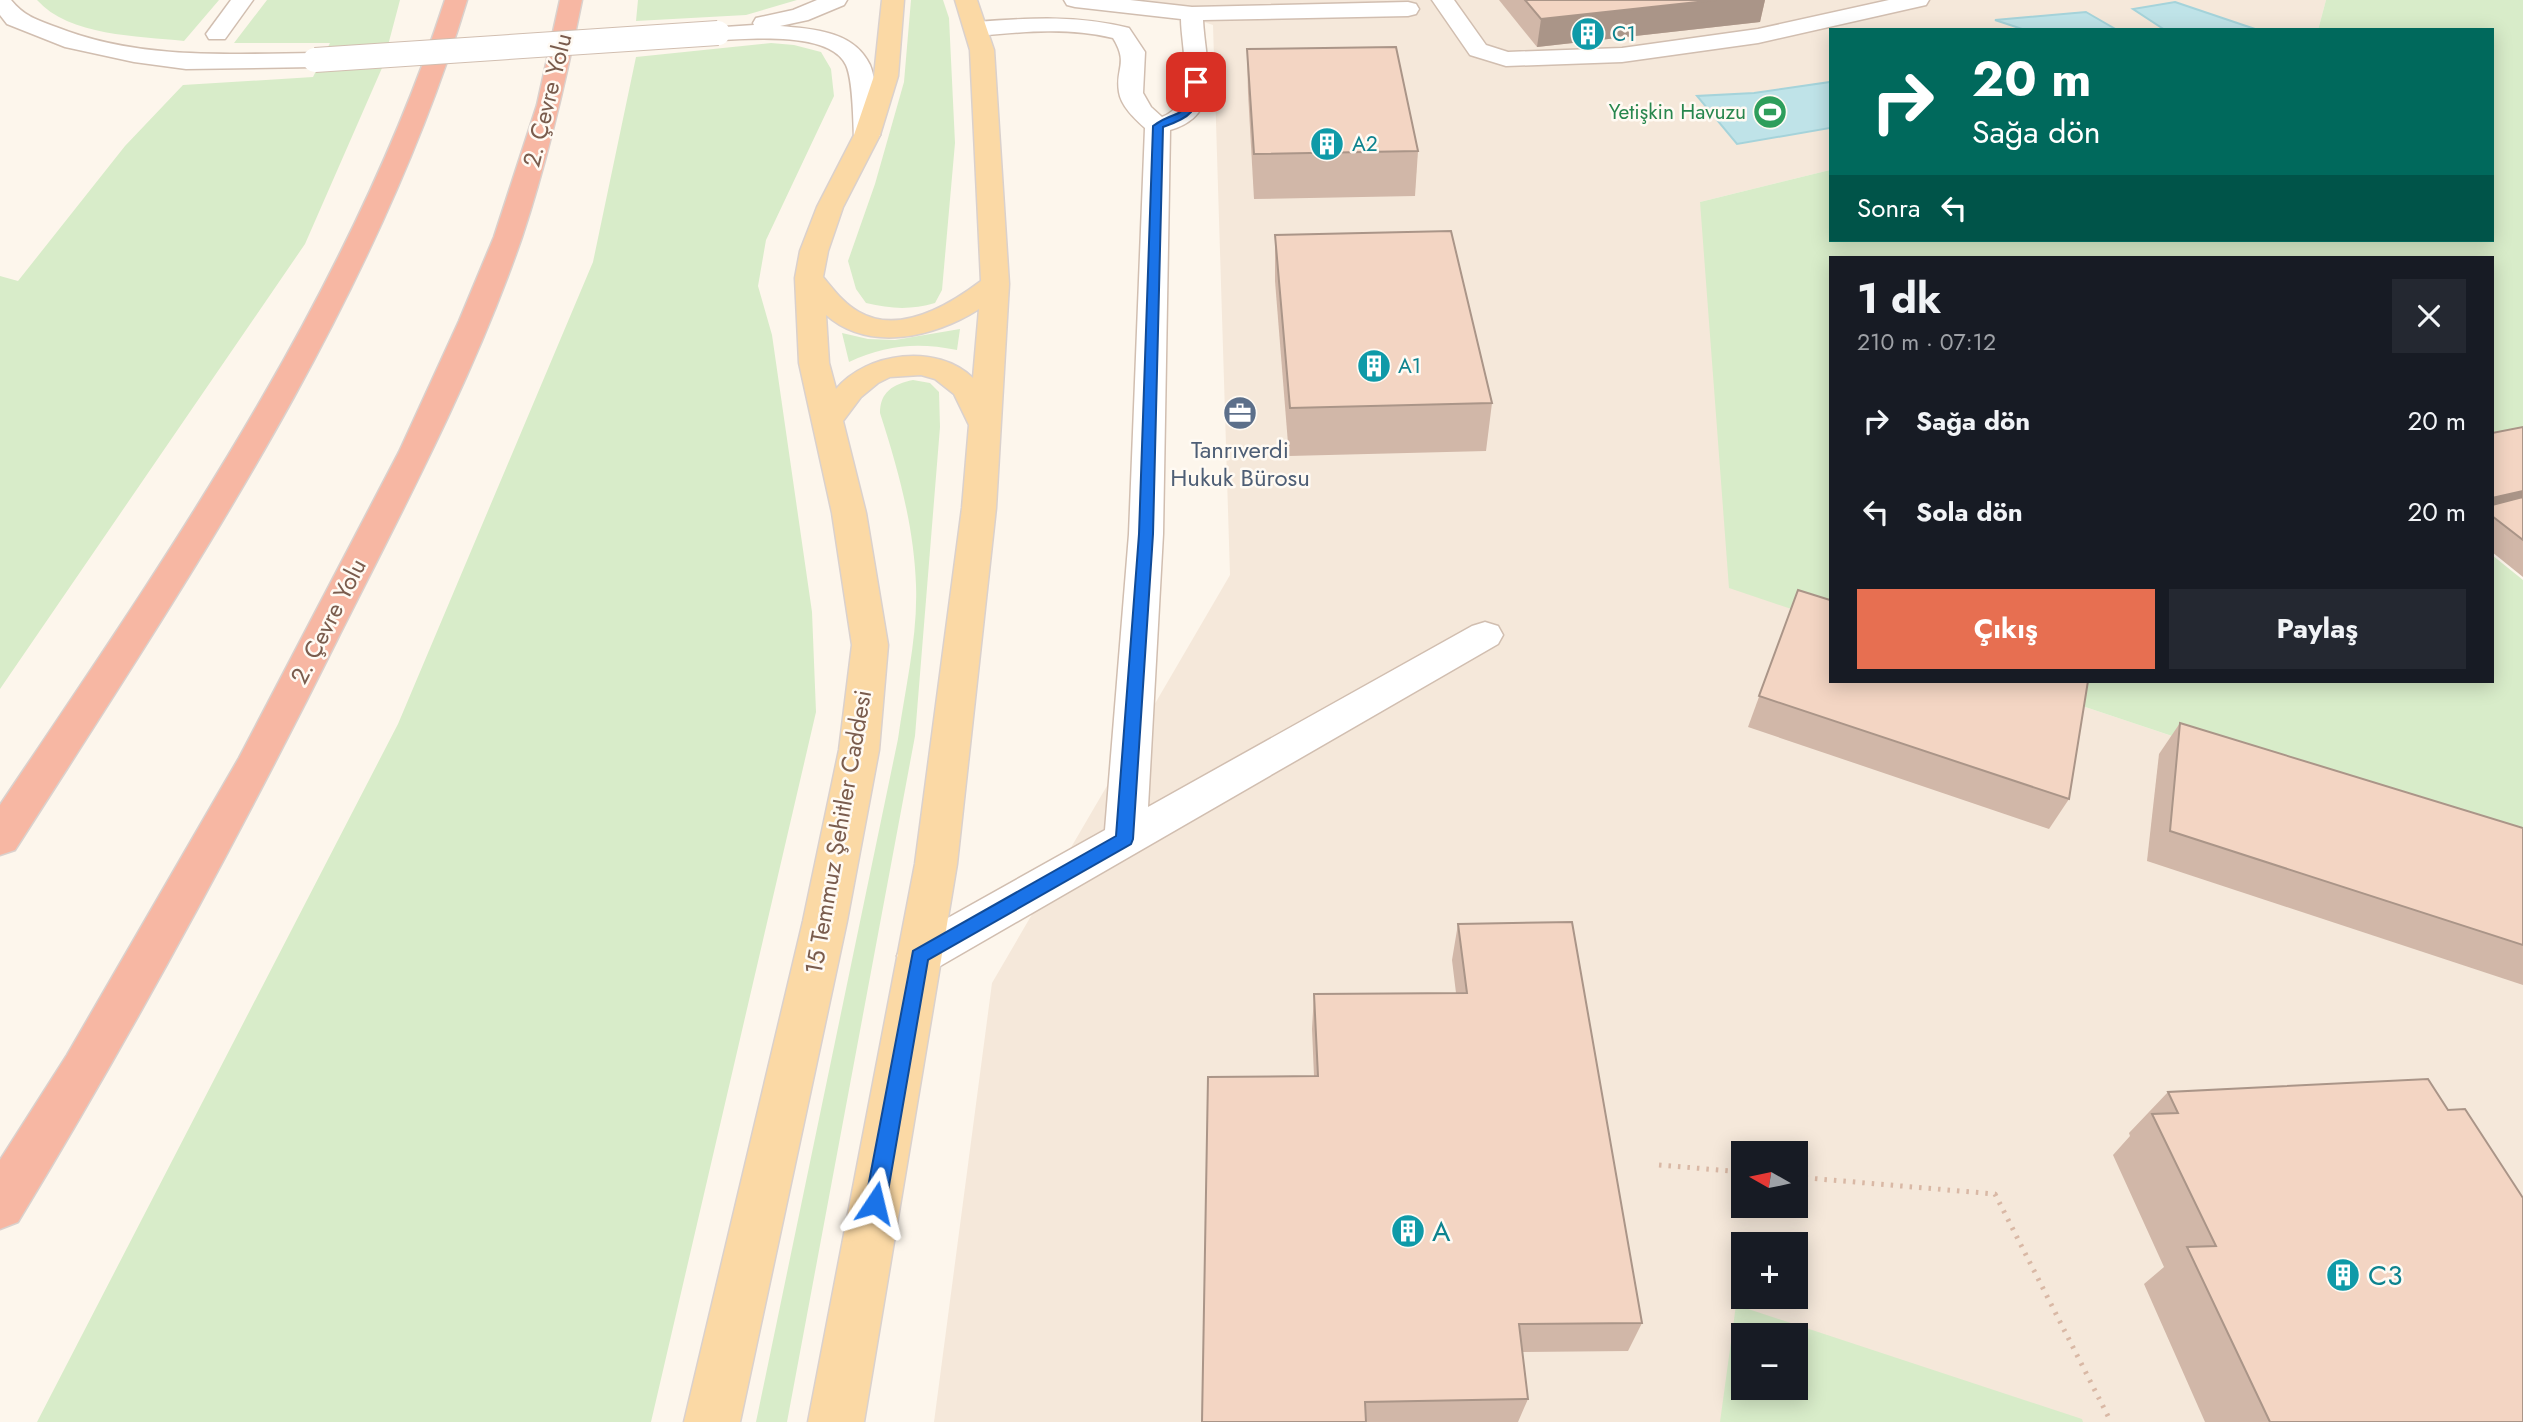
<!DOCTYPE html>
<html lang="tr">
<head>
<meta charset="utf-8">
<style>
	:root { --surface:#171b24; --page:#242831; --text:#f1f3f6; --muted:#9ea1a6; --accent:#e76f51 }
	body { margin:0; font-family:Jost,sans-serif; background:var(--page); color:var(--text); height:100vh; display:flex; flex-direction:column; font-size:26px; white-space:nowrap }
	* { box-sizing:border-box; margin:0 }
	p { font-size:23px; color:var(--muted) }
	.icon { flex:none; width:38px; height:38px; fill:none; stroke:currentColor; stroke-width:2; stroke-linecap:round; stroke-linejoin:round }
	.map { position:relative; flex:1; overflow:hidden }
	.sheet { position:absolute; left:1829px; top:256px; width:665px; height:427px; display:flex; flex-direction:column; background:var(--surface); border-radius:0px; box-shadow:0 4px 18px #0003 }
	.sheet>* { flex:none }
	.banner { position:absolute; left:1829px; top:28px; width:665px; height:214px; border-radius:0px; box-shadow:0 4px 18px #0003; background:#00695c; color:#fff; overflow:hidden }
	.needle { width:46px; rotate:279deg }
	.tools { position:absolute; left:1731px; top:1141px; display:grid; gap:14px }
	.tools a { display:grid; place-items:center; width:77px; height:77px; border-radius:0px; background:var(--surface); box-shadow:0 4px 18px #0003; font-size:35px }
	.pin { position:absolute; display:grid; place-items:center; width:60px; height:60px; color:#fff; margin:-30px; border-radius:14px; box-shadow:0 4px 10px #0006 }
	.me { position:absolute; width:77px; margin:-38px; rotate:10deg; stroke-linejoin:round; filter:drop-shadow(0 0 5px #0008) }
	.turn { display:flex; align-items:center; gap:24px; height:147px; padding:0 28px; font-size:32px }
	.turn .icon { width:91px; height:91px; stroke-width:2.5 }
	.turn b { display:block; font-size:49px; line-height:60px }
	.then { display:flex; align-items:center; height:66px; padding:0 28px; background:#0003; gap:14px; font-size:26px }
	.round { display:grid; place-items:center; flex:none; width:74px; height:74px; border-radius:0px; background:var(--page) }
	.summary { display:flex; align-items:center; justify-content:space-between; height:119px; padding:0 28px }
	h1 { font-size:42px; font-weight:700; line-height:52px }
	.cta { display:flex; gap:14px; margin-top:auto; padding:14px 28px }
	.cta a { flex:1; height:80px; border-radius:0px; background:var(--accent); color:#fff; font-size:28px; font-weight:700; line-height:80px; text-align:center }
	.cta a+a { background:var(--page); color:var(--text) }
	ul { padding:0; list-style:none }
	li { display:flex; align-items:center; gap:21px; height:91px; padding:0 28px }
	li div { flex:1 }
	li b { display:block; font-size:26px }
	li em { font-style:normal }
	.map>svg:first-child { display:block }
	.residential { fill:#f5e8da; fill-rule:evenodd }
	.green { fill:#d8ecc9; fill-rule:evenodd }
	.water { fill:#bfe3e8; stroke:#a5d3da; stroke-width:2 }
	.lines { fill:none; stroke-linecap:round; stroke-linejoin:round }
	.minor-casing { stroke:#d1beb0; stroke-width:3 }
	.major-casing { stroke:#dad1cd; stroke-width:3 }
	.highway-casing { stroke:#dad1cd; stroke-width:3 }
	.path { stroke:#d9b8a5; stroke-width:5; stroke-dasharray:2.5 7; stroke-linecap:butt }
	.minor { fill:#fff; fill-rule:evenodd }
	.major { fill:#fbd9a5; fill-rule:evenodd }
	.highway { fill:#f7b7a3; fill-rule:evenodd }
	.minor-bridge-casing { stroke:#d1beb0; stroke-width:26; stroke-linecap:butt }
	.minor-bridge { stroke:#fff; stroke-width:24 }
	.wall { fill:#d1b7a8 }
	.shaded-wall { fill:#aa9588 }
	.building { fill:#f3d5c3; stroke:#aa9588; stroke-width:2 }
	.route { fill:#1a73e8; stroke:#114b97; stroke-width:2 }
	.labels { text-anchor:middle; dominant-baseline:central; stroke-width:5; stroke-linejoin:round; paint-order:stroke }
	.far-culture-label { font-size:21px; fill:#0d838f; stroke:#fffaf3; text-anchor:start }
	.far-leisure-label { font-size:21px; fill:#27864d; stroke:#fffaf3; text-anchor:end }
	.street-label { font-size:24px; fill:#7a5c4d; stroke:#fffaf3 }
	.service-label { font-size:24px; fill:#4e5e75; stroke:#fffaf3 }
	.near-culture-label { font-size:28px; fill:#0d838f; stroke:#fffaf3; text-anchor:start }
</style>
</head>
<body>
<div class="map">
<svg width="2523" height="1422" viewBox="0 0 2523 1422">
	<rect width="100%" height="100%" fill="#fdf6ec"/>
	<path class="residential" d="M1137 0H2326L2318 30H1830V170L1700 202 1830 622V681H2007L2523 853V1422H934L992 983 1230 575 1213 25ZM1743 1153H1796V1206H1743ZM1743 1244H1796V1297H1743ZM1743 1335H1796V1388H1743Z"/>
	<g class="green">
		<path d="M37 0H219L184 41C138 36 69 36 37 0Z"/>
		<polygon points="267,0 400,0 382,68 305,244 0,689 0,276 18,281 125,146 183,85 313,77 330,43 234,43"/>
		<polygon points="638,0 797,0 746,15 636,21"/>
		<path d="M911 0H943L949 18 955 143 942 290 935 303C911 310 891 309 866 303L856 289 848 261 875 184 904 82Z"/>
		<polygon points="2326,0 2523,0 2523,439 2492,446 2492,257 1830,257 1830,622 1729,588 1700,202 1830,170 1830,240 2492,240 2492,30 2318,30"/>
		<polygon points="771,43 794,45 821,52 831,69 834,96 766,240 758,286 772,335 812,612 816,712 651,1422 37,1422 398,724 593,262 636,57"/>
		<path d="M960 329 957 350C917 342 886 345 849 362L842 333 868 339 895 340Z"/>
		<path d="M913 380 930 383 939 392 940 427 915 736 787 1422H756L898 739C905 689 918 636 916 585 914 526 898 469 880 413 880 392 893 384 913 380Z"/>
		<polygon points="2492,555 2523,580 2523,853 2007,681 2492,681"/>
		<path d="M1736 1305 2082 1419 2083 1422H1720ZM1743 1335H1796V1388H1743Z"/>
	</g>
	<g class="water">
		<polygon points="2175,2 2258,30 2165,30 2133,9"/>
		<polygon points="2086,12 2117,30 2025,30 1995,20"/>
		<polygon points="1830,82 1830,128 1737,144 1697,96 1754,93"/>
	</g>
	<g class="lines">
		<g class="minor-casing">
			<g id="minor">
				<path d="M0 0H11C24 16 37 20 56 27 139 60 227 54 315 53L323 55 327 60 323 65 315 67 186 69 134 62 65 47 7 24 0 15Z"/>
				<polygon points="231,0 253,0 225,39 209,39 206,34"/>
				<path d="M817 0H847L844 5 808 20 780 26C814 29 854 31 870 65 877 81 877 116 880 135L876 140 867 143 858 140 854 135C853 117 853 80 846 65 830 31 751 39 718 40L710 38 707 33 710 28 754 25 753 23 756 18 793 10Z"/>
				<path d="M1064 0H1130L1192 7 1408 2 1416 4 1419 9 1416 14 1408 16 1203 20C1205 64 1225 114 1170 130L1163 534 1148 807 1472 626 1485 622 1498 626 1503 635 1498 644 935 969 919 975 903 969 897 956 903 943 1105 830 1129 534 1145 128C1135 119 1121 106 1119 92 1115 68 1129 64 1113 38 1068 27 1021 32 976 36L968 34 965 29 968 24 976 22C1029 18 1077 15 1129 28L1145 52 1143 93 1151 107 1162 117C1198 104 1181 48 1181 19L1075 7 1067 5Z"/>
				<polygon points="1432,0 1454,0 1486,45 1508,52 1622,48 1758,29 1889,0 1929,0 1926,5 1758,43 1622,62 1506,66 1470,55"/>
			</g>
		</g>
		<g class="major-casing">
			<path id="major" d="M882 0H904L898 76 880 135 843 207 828 251 823 277C834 290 844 304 859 312 899 335 948 306 981 281L970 50 955 0H977L994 50 1009 284 996 508 957 864 864 1422H808L915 864 962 508 969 425 954 394 935 379 921 375 890 377 878 383 861 397 843 421 866 513 888 645 879 750 847 921 740 1422H684L803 921 839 750 852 645 832 513 799 363 795 278 800 251 817 207 854 135 874 76ZM979 309 973 378C937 343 867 352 836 389L829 363 826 315C869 353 935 337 979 309Z"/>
		</g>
		<g class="highway-casing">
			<g id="highway">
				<path d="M445 0H467C375 305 185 583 15 850L0 855V805C171 551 350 293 445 0Z"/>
				<path d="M560 0H582C566 80 548 159 522 237 474 376 404 507 338 638 239 837 133 1032 18 1222L0 1229V1160L67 1055 239 758 399 452 459 321 494 237 537 105Z"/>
			</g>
		</g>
		<g class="path">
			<polyline points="1659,1165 1743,1172"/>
			<polyline points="1796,1177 1995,1194 2111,1422"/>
		</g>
		<use href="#minor" class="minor"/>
		<use href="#major" class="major"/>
		<use href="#highway" class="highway"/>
		<g class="minor-bridge-casing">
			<polyline id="minor-bridge" points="315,60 718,33"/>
		</g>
		<use href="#minor-bridge" class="minor-bridge"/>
	</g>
	<g class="wall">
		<polygon points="1499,0 1765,0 1760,22 1537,47"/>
		<polygon points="1247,49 1418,151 1415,196 1254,199 1248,93"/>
		<polygon points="1275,235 1492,403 1486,451 1289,456 1275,281"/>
		<polygon points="2523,427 2523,577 2492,552 2492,433"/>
		<polygon points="1798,590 2069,799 2049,829 1748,727"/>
		<polygon points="2180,723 2523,828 2523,985 2147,861 2159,754"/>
		<polygon points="1458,924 1642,1323 1628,1351 1522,1352 1528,1399 1518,1422 1202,1422 1314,1076 1312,1029 1314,994 1456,993 1452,960"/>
		<polygon points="2168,1092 2523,1422 2205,1422 2144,1284 2164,1267 2113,1155 2130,1136 2129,1133"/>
	</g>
	<g class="shaded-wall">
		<polygon points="1716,0 1765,0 1760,22 1537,47 1541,19"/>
		<polygon points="2523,491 2523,510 2492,516 2492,498"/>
	</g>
	<g class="building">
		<polygon points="1525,0 1716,0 1541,19"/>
		<polygon points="1396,47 1418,151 1254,154 1247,49"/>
		<polygon points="1451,231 1492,403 1290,408 1275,235"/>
		<polygon points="2523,427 2523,491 2492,498 2492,433"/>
		<polygon points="2523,497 2523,540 2492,516 2492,505"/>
		<polygon points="1798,590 1830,600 1830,681 2088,681 2069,799 1759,696"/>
		<polygon points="2180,723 2523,828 2523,945 2170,831"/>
		<polygon points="1572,922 1642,1323 1519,1324 1528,1399 1365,1402 1366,1422 1202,1422 1208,1077 1318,1076 1314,994 1467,993 1458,924"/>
		<polygon points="2428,1079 2448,1110 2465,1109 2523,1198 2523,1422 2270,1422 2187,1247 2216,1246 2152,1114 2178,1113 2168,1092"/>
	</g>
	<path class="route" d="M1196 79 1201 82C1196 112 1192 117 1163 127L1153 534 1133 839 1131 844 928 960 886 1203 882 1210 875 1213 868 1210 865 1203 913 951 1116 836 1139 534 1153 126C1180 106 1184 125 1191 82Z"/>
	<defs>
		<g id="building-disc" transform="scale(1.75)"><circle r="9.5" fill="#0f9aa8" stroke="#fffaf3"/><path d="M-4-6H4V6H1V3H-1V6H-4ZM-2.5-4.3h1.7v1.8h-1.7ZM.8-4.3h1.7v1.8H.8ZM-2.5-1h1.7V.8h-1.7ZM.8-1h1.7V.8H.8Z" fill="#fff"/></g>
		<g id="stadium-disc" transform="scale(1.75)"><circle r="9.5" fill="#2e9e5b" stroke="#fffaf3"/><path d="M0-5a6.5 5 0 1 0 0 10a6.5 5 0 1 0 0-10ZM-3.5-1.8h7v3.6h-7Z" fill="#fff"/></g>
		<g id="office-disc" transform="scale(1.75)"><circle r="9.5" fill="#5c6f8a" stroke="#fffaf3"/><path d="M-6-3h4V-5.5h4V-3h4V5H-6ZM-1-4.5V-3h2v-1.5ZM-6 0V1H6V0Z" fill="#fff"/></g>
	</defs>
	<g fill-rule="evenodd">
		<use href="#building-disc" x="1588" y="34"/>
		<use href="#stadium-disc" x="1770" y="112"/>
		<use href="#building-disc" x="1327" y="144"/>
		<use href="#building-disc" x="1374" y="366"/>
		<use href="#office-disc" x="1240" y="413"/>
		<use href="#building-disc" x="1408" y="1231"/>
		<use href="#building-disc" x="2343" y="1275"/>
	</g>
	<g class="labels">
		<g class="far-culture-label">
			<text x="1612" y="34">C1</text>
			<text x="1352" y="144">A2</text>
			<text x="1398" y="366">A1</text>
		</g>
		<g class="far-leisure-label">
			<text x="1746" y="112">Yetişkin Havuzu</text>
		</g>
		<g class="street-label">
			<text transform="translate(547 100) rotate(-76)">2. Çevre Yolu</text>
			<text transform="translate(328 621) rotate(-63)">2. Çevre Yolu</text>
			<text transform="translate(838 832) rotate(-80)">15 Temmuz Şehitler Caddesi</text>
		</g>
		<g class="service-label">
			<text x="1240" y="449">Tanrıverdi<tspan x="1240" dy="28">Hukuk Bürosu</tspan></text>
		</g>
		<g class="near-culture-label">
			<text x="1432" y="1231">A</text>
			<text x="2368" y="1275">C3</text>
		</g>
	</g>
</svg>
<div class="tools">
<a><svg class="needle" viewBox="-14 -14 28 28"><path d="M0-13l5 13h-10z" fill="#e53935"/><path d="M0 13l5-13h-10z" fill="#9ea1a6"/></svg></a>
<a>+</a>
<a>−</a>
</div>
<div class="pin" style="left:1196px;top:82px;background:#d93025"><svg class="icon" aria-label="arrive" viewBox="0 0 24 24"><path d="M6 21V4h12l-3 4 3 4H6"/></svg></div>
<svg class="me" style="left:875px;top:1203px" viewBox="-20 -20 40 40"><path d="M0-17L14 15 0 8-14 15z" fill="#1a73e8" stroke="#fff" stroke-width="4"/></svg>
<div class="banner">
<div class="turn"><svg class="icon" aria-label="right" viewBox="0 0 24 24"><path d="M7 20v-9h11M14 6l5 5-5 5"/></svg><div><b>20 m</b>Sağa dön</div></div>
<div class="then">Sonra<svg class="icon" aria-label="left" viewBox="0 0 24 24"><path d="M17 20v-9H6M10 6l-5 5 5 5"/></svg></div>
</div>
<section class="sheet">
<div class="summary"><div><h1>1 dk</h1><p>210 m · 07:12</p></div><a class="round"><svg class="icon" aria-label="close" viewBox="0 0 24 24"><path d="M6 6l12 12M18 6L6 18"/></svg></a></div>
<ul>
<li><svg class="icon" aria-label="right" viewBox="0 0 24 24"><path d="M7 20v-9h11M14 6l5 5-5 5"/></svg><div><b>Sağa dön</b></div><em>20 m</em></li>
<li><svg class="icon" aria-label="left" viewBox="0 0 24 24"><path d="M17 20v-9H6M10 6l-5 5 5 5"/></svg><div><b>Sola dön</b></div><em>20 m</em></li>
</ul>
<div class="cta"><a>Çıkış</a><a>Paylaş</a></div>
</section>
</div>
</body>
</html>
